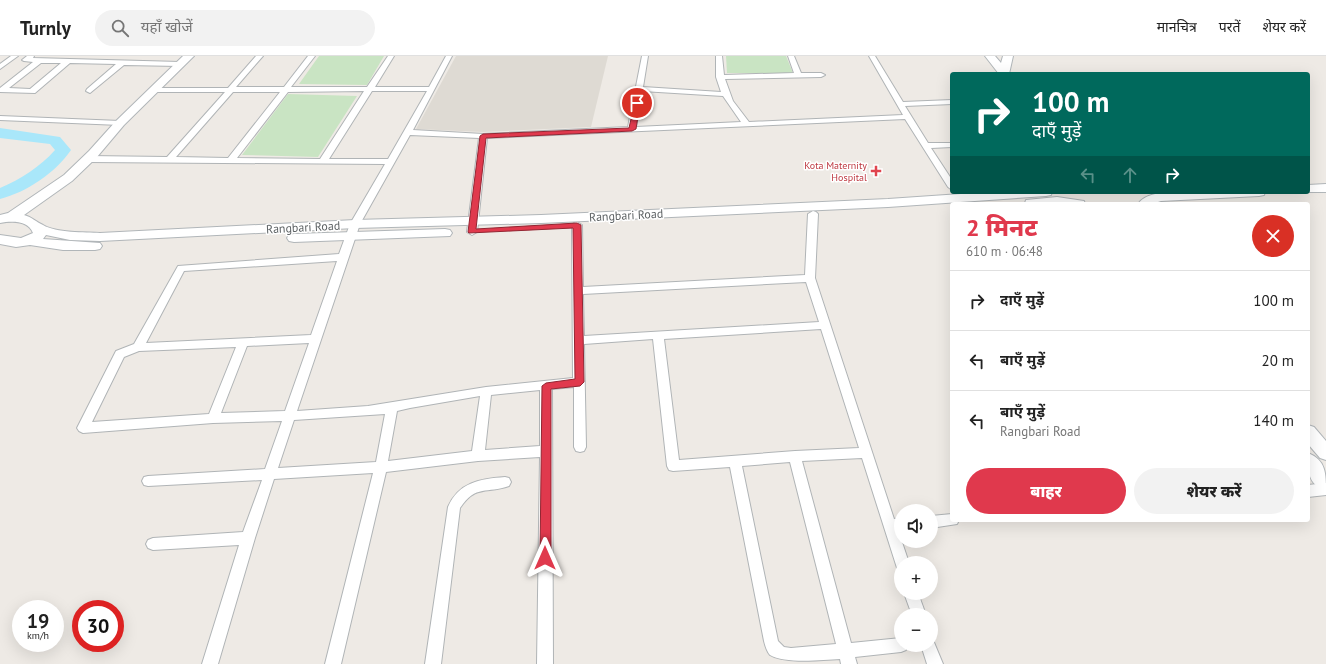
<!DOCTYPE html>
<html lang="hi">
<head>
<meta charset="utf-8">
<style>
	:root { --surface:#fff; --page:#f2f2f2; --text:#222; --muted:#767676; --line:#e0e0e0; --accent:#e0394d }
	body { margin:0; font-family:"PT Sans","Noto Sans Devanagari",sans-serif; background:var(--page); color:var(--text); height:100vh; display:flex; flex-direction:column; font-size:15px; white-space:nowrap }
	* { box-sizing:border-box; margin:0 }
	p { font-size:13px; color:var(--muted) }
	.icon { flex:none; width:22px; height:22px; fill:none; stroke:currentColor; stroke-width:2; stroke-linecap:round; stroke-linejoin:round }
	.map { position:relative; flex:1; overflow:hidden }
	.panel { position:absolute; left:950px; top:146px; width:360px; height:320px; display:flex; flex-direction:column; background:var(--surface); border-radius:4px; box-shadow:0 4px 16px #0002 }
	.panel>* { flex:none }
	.hud { position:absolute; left:950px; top:16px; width:360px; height:122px; border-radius:4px; box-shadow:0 4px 16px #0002; background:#00695c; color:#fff; overflow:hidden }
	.buttons { position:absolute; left:894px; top:448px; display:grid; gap:8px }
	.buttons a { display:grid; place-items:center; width:44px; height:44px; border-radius:50%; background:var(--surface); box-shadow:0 4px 16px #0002; font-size:20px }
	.speed { position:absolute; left:12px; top:544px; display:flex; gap:8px; font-size:20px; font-weight:700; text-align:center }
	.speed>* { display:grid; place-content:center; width:52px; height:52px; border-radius:50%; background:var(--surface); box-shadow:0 4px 16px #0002; line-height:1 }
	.speed small { font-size:10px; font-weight:400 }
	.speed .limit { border:6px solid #d22; background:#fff; color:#111 }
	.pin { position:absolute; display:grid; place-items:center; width:34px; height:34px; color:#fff; margin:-17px; border:2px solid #fff; border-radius:50%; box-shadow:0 1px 4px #0007 }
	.me { position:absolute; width:44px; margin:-22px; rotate:0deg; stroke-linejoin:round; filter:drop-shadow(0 0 3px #0008) }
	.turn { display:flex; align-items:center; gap:14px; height:84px; padding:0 16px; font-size:18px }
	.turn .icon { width:52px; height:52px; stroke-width:2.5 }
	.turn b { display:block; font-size:28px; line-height:34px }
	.lanes { display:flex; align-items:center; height:38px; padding:0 16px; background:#0003; justify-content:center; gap:20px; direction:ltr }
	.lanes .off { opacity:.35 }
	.round { display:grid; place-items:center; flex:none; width:42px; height:42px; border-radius:21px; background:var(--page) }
	.headline { display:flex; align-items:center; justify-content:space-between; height:68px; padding:0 16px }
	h1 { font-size:24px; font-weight:800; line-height:30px; color:var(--accent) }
	.button { display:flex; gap:8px; margin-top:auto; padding:8px 16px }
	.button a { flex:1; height:46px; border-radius:24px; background:var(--accent); color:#fff; font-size:16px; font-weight:800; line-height:46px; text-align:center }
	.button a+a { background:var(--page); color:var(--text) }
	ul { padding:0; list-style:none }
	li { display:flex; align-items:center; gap:12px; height:60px; padding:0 16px; border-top:1px solid var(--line) }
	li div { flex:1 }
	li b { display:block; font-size:15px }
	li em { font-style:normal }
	header { display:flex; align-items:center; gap:24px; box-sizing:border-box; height:56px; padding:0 20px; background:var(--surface); border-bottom:1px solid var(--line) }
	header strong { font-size:19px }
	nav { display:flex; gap:22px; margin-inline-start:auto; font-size:14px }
	.search { width:280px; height:36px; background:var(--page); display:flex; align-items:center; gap:10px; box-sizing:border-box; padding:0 14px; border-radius:22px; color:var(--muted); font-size:15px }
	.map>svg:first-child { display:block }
	.education { fill:#dedad3 }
	.green { fill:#c9e4c3 }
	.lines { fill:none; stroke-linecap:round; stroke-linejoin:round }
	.river { fill:#a9e7fa; fill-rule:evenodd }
	.street-casing { stroke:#b0b4b6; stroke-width:2 }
	.secondary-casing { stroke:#b1b6b9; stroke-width:2 }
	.street { fill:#fff; fill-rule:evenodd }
	.secondary { fill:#fff; fill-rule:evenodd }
	.route { fill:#e0394d; stroke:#922532 }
	.health-dot { fill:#e0444e; stroke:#fff; stroke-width:1.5 }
	.labels { text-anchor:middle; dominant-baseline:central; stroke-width:3; stroke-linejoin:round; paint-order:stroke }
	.far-health-label { font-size:10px; fill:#be3a42; stroke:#fff; text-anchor:end }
	.street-label { font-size:12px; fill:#5d6264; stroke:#fff }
</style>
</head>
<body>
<header>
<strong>Turnly</strong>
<div class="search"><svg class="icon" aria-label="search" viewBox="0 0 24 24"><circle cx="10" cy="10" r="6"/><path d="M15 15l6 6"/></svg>यहाँ खोजें</div>
<nav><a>मानचित्र</a><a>परतें</a><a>शेयर करें</a></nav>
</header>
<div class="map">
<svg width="1326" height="608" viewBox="0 0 1326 608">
	<rect width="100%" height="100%" fill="#eeeae5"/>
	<polygon class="education" points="456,0 608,0 591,71 483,76 416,73"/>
	<g class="green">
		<polygon points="319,0 384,0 367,29 299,28"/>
		<polygon points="726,0 786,0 793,17 727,17"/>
		<polygon points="288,38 357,40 318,101 242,99"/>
	</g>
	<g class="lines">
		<path class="river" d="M0 72 60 81 71 94C55 117 27 136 0 143V132C21 123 40 111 55 94L50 88 0 82Z"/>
		<g class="street-casing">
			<g id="street">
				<polygon points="11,0 18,0 0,13 0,8"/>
				<path d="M27 0H34L33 2 180 6 184 8 180 10 124 9 90 37 86 35 87 33 116 8 70 7 35 37 0 36V32L33 6 24 5 22 4ZM41 7H61L30 33 9 32Z"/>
				<path d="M256 0H263L236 31H284L308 0H315L291 31H367L388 0H394L375 31H429L446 0H452L413 74 483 78 628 71 642 0H648L643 31 721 36 716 21V0H722L724 19 794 17 788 0H794L801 17H821L825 19 821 21 725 23 733 45 749 66 903 59 869 0H875L903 46 952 44V48L905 50 928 87H952V91L931 92 952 124V134L948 131 905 63 487 82 477 176 472 179 467 176 479 82 410 79 360 168 297 355 368 350 486 331 573 322 572 169 574 167 577 166 582 169 583 231 805 219 808 158 813 155 816 156 818 158 815 222 894 463 901 462V474H898L909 507H901V513L897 512 862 402 802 405 851 587 901 582V589H908L906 594 901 596 855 601 857 608H841L840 603C822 604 784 608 770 599 767 596 765 589 764 585L730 411 673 415 669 414 667 410 653 283 584 288 586 391 584 395 580 396 576 395 574 391V331L552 333 553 608H537L540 401 478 405 386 416 341 608H325L373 417 274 423 255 482 218 608H202L239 489 153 494 148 492 146 488 148 484 153 482 243 476 262 424 148 430 144 429 142 425 144 421 148 420 265 413 282 365 213 367 83 377 79 375 77 372 116 295 134 288 178 210 339 198 350 168 385 108 88 106 84 103 88 100 167 101 225 36H154L150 34 151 32H228ZM364 35 320 103 237 102 288 36ZM372 35H427L388 103H329ZM642 35 723 40 741 66 636 71ZM233 36H280L228 102 176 101ZM337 205 311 279 146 287 184 215ZM806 226 819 266 584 280 583 238ZM821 273 859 392 795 395 679 404 664 283ZM309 287 285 355 221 357 247 290ZM236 291 209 358 92 366 124 301 139 295ZM540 334V390L485 394 491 339ZM480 340 472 395 388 405 397 355 410 352ZM385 358 376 406 278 412 294 364ZM790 406 836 588 791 592 784 591 778 585 742 410Z"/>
				<polygon points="0,60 120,65 124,67 120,69 0,64"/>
				<path d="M505 421 509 422 511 426 509 430C487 438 476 428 460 452L441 608H425L448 451C459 426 480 423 505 421Z"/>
				<polygon points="1326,427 1326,439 1308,441 1308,429"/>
				<polygon points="952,458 952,464 959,464 957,468 931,472 931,460"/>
				<polygon points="904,537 918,537 926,559 912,559"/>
				<polygon points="931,583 933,584 943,608 927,608 921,589 931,589"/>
			</g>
		</g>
		<g class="secondary-casing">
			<g id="secondary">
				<path d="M183 0H194L124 69 97 101 72 125 24 159C32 161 36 166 43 169 56 177 85 176 100 177L355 164 541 159 888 143 990 136H1052L1051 139 1046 140 888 151 541 167 355 172 100 185 70 184 46 179 43 183 100 187 102 190 100 193 95 194H63L30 189 16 191 0 188V179L21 182 33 177C28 164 11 165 0 167V159L8 157 64 119 89 95 116 65Z"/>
				<polygon points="985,0 995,0 1001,7 1003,0 1013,0 1009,18 999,18"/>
				<polygon points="1326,128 1326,136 1305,136 1308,136 1308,129"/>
				<path d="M1183 136H1265L1264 139 1259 140 1161 145 1152 148H1138C1147 135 1168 137 1183 136Z"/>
				<polygon points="1057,141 1084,145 1085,148 1025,147 1026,144"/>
				<polygon points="445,173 450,174 452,177 450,180 294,186 289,185 287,182 289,179 294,178"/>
				<polygon points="1308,369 1314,371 1326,385 1326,404 1320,402 1308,388"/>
				<path d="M1308 397C1326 404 1326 418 1326 435 1307 428 1308 414 1308 397Z"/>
			</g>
		</g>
		<use href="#street" class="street"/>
		<use href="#secondary" class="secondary"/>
	</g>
	<polygon class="route" points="635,45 640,47 636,73 632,75 486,82 476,173 577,167 581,169 584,326 580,330 551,333 551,502 549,505 545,507 541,505 540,502 542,330 546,327 575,323 573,172 469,177 468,176 480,80 483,78 629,72"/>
	<path class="health-dot" d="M874 109h4v4h4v4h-4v4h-4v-4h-4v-4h4z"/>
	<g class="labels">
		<g class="far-health-label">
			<text x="867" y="109">Kota Maternity<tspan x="867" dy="12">Hospital</tspan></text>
		</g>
		<g class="street-label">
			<text transform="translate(626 159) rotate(-3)">Rangbari Road</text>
			<text transform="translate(303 171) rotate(-3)">Rangbari Road</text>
		</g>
	</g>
</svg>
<div class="buttons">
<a><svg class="icon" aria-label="sound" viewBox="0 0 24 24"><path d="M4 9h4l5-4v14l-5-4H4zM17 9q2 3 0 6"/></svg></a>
<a>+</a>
<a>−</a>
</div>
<div class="speed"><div>19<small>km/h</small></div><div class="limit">30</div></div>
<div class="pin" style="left:637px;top:47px;background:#d93025"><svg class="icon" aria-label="arrive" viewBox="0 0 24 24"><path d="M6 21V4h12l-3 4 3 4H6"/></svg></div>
<svg class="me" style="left:545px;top:502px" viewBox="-20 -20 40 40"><path d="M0-17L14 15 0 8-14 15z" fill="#e0394d" stroke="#fff" stroke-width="4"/></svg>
<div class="hud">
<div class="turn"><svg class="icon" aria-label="right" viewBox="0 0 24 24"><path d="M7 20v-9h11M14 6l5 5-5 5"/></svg><div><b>100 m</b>दाएँ मुड़ें</div></div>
<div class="lanes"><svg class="icon off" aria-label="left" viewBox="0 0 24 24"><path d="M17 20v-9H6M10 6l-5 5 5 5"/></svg><svg class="icon off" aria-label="ahead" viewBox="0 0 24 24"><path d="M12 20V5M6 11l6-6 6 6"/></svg><svg class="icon" aria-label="right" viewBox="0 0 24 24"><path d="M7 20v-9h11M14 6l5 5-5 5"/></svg></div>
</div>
<section class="panel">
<div class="headline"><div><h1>2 मिनट</h1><p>610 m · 06:48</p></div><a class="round" style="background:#d93025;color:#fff"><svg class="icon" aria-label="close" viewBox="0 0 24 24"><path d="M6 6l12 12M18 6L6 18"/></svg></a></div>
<ul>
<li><svg class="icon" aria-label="right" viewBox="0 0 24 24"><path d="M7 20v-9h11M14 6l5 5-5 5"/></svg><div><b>दाएँ मुड़ें</b></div><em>100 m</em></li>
<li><svg class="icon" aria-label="left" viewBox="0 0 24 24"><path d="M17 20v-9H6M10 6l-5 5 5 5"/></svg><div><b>बाएँ मुड़ें</b></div><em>20 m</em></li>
<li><svg class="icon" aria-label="left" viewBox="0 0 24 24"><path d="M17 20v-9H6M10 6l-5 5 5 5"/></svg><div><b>बाएँ मुड़ें</b><p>Rangbari Road</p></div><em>140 m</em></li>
</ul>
<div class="button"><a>बाहर</a><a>शेयर करें</a></div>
</section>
</div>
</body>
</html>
